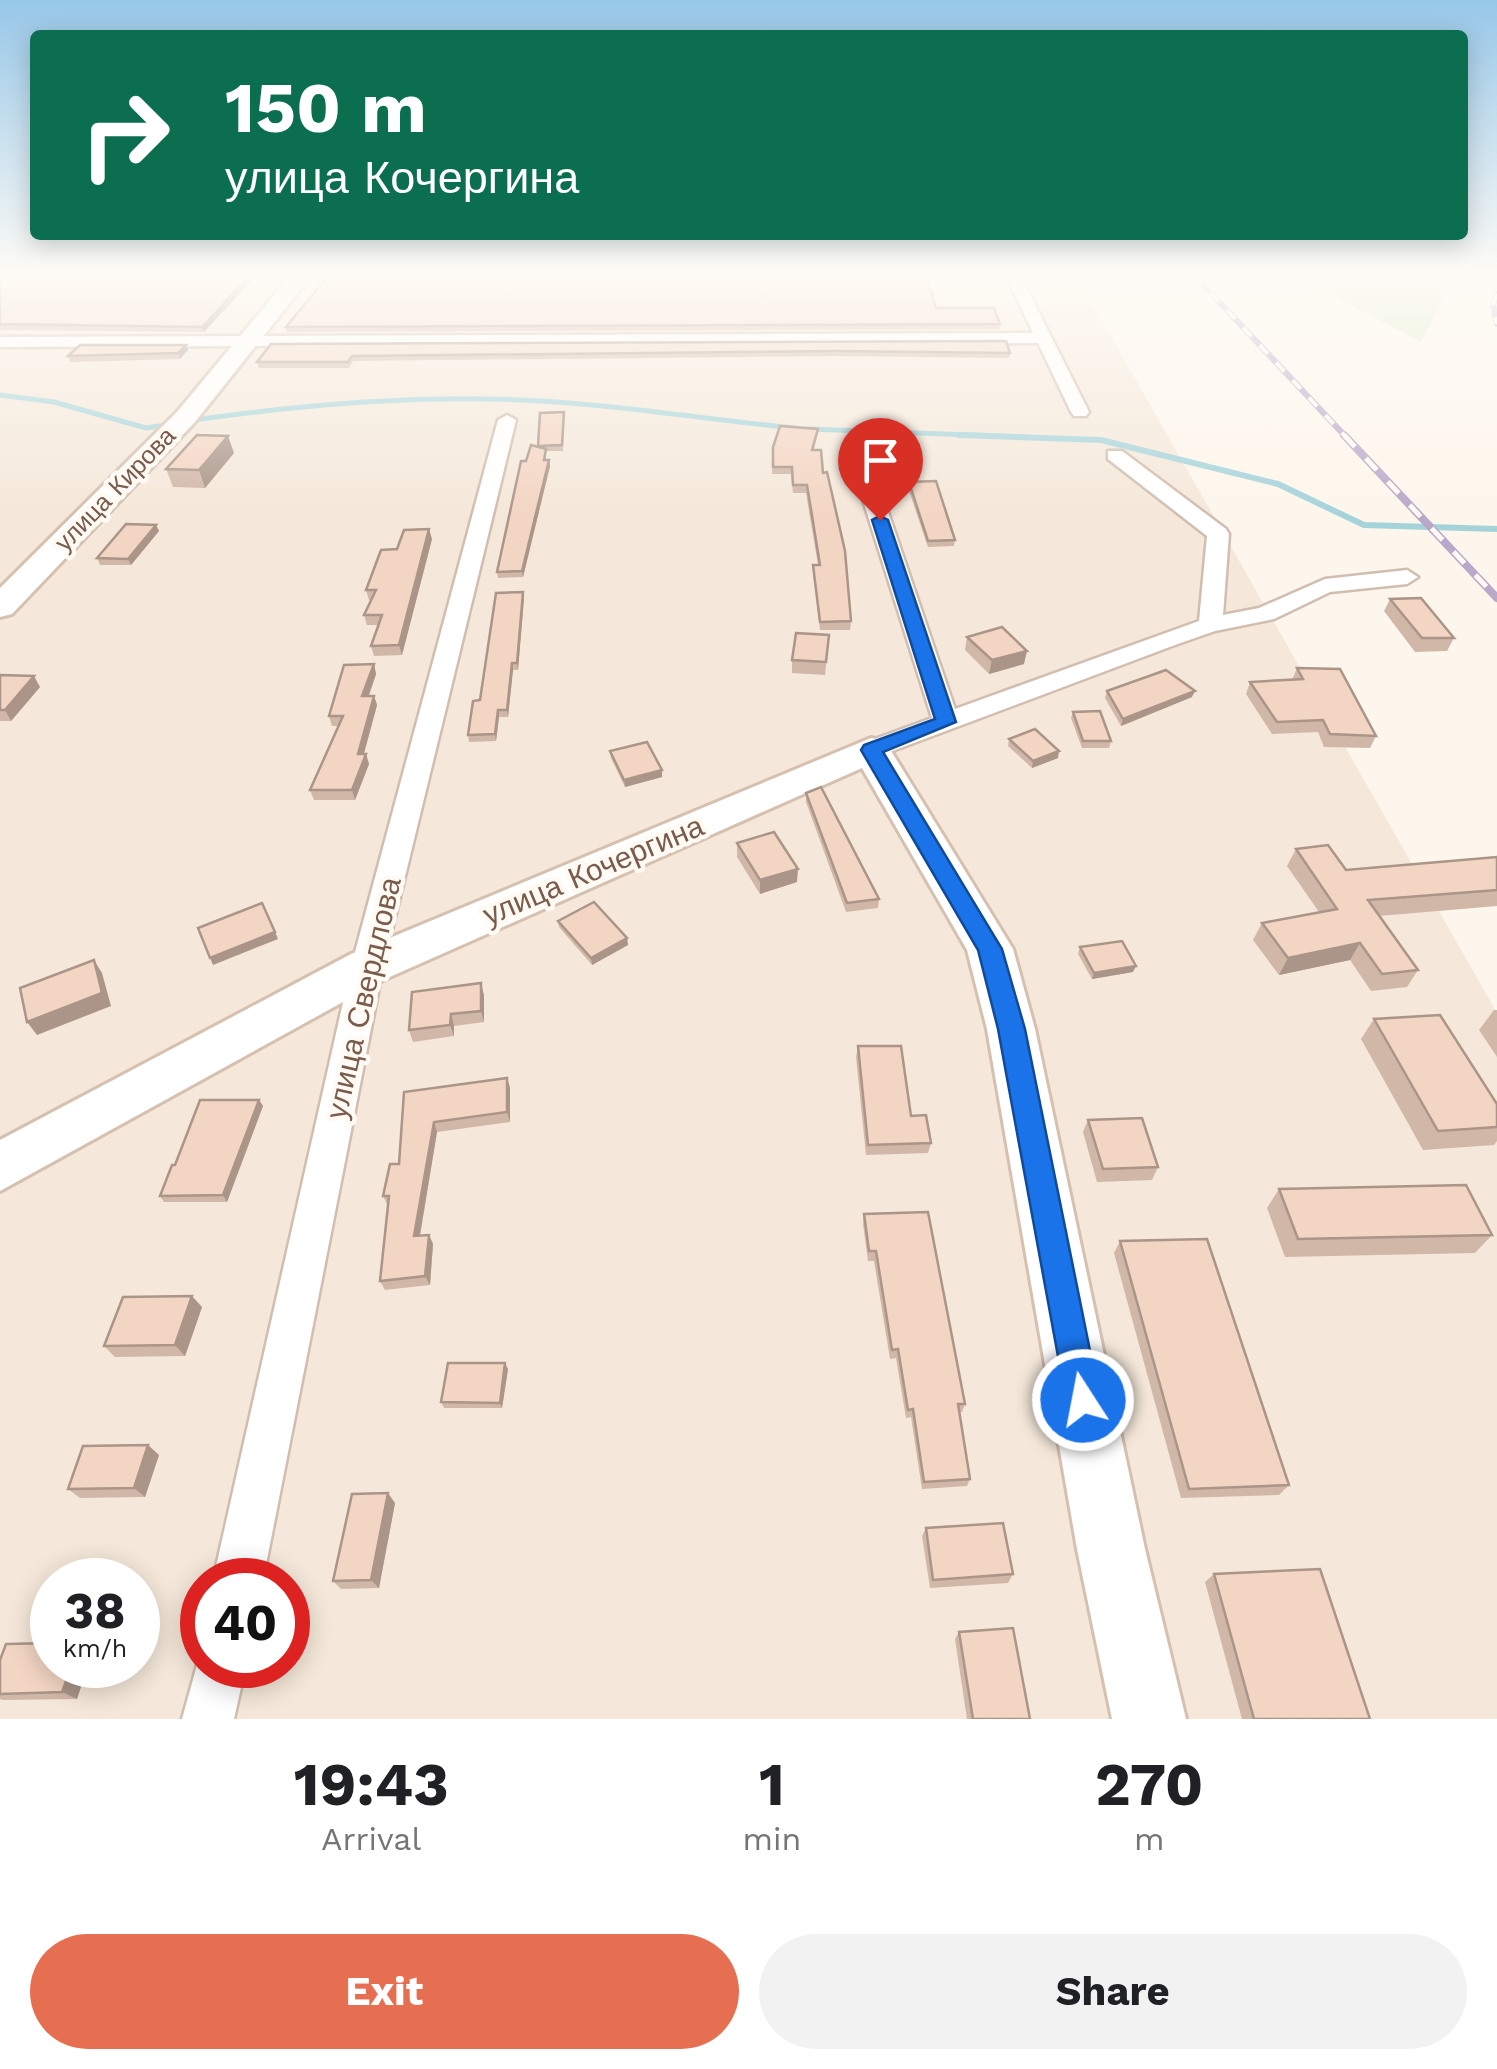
<!DOCTYPE html>
<html lang="en">
<head>
<meta charset="utf-8">
<style>
	:root { --surface:#fff; --page:#f2f2f2; --text:#202124; --muted:#757577; --accent:#e76f51 }
	body { margin:0; font-family:"Work Sans",sans-serif; background:var(--page); color:var(--text); height:100vh; display:flex; flex-direction:column; font-size:38px; white-space:nowrap }
	* { box-sizing:border-box; margin:0 }
	p { font-size:32px; color:var(--muted) }
	.icon { flex:none; width:55px; height:55px; fill:none; stroke:currentColor; stroke-width:2; stroke-linecap:round; stroke-linejoin:round }
	.map { position:relative; height:1719px; overflow:hidden }
	.details { display:flex; flex-direction:column; background:var(--surface); flex:1 }
	.details>* { flex:none }
	.guide { position:absolute; left:30px; top:30px; width:1438px; height:210px; border-radius:10px; box-shadow:0 5px 25px #0003; background:#0b6e4f; color:#fff; overflow:hidden }
	.speed { position:absolute; left:30px; top:1558px; display:flex; gap:20px; font-size:50px; font-weight:700; text-align:center }
	.speed>* { display:grid; place-content:center; width:130px; height:130px; border-radius:50%; background:var(--surface); box-shadow:0 5px 25px #0003; line-height:1 }
	.speed small { font-size:25px; font-weight:400 }
	.speed .limit { border:15px solid #d22; background:#fff; color:#111 }
	.pin { position:absolute; display:grid; place-items:center; width:85px; height:85px; color:#fff; margin:-102px -42px; border-radius:50% 50% 50% 0; rotate:-45deg; box-shadow:0 0 10px #0007 }
	.pin .icon { rotate:45deg }
	.me { position:absolute; width:110px; margin:-55px; rotate:349deg; stroke-linejoin:round; filter:drop-shadow(0 0 8px #0008) }
	.turn { display:flex; align-items:center; gap:35px; height:210px; padding:0 30px; font-size:45px }
	.turn .icon { width:130px; height:130px; stroke-width:2.5 }
	.turn b { display:block; font-size:70px; line-height:85px }
	.eta { display:flex; justify-content:space-evenly; align-items:center; height:170px; text-align:center }
	.eta b { font-size:60px; font-weight:700; line-height:70px }
	.primary-button { display:flex; gap:20px; margin-top:auto; padding:20px 30px }
	.primary-button a { flex:1; height:115px; border-radius:60px; background:var(--accent); color:#fff; font-size:40px; font-weight:700; line-height:115px; text-align:center }
	.primary-button a+a { background:var(--page); color:var(--text) }
	.map>svg:first-child { display:block }
	.residential { fill:#f5e8da; fill-rule:evenodd }
	.green { fill:#d8ecc9 }
	.lines { fill:none; stroke-linecap:round; stroke-linejoin:round }
	.stream-far1 { stroke:#a5d3da; stroke-width:5 }
	.stream { stroke:#a5d3da; stroke-width:6 }
	.street-casing { stroke:#d1beb0; stroke-width:5 }
	.secondary-casing { stroke:#d6c0b0; stroke-width:6 }
	.street { fill:#fff; fill-rule:evenodd }
	.secondary { fill:#fff; fill-rule:evenodd }
	.rail-far1-casing { stroke:#b9a8c9; stroke-width:6 }
	.rail-casing { stroke:#b9a8c9; stroke-width:8 }
	.rail-far1 { stroke:#fffaf3; stroke-width:4; stroke-dasharray:12; stroke-linecap:butt }
	.rail { stroke:#fffaf3; stroke-width:5; stroke-dasharray:16; stroke-linecap:butt }
	.wall { fill:#d1b7a8 }
	.shaded-wall { fill:#aa9588 }
	.building { fill:#f3d5c3; stroke:#aa9588; stroke-width:2.5 }
	.route { fill:#1a73e8; stroke:#114b97; stroke-width:2.5 }
	.labels { text-anchor:middle; dominant-baseline:central; stroke-width:9; stroke-linejoin:round; paint-order:stroke }
	.far-street-label { font-size:25px; fill:#7a5c4d; stroke:#fffaf3 }
	.street-label { font-size:30px; fill:#7a5c4d; stroke:#fffaf3 }
</style>
</head>
<body>
<div class="map">
<svg width="1497" height="1719" viewBox="0 0 1497 1719">
	<rect width="100%" height="100%" fill="#fdf6ec"/>
	<path class="residential" d="M0 275H1076L1497 1013V1719H0ZM52 1580H138V1665H52ZM202 1580H288V1665H202Z"/>
	<polygon class="green" points="1303,275 1456,275 1421,342 1320,289"/>
	<g class="lines">
		<g class="stream-far1">
			<polyline points="0,395 54,402 146,428 172,424"/>
			<path d="M187 421C298 405 409 395 521 400 613 404 703 419 794 428"/>
			<polyline points="809,429 1026,437"/>
		</g>
		<polyline class="stream" points="959,435 1101,440 1278,484 1364,525 1497,529"/>
		<g class="street-casing">
			<g id="street">
				<polygon points="1006,275 1020,275 1089,412 1086,416 1074,416 1071,412 1038,343 0,347 0,337 1033,333"/>
				<polygon points="507,415 516,420 383,967 263,1580 213,1580 351,967 498,420"/>
				<polygon points="858,447 868,453 955,709 1199,621 1207,536 1108,459 1108,451 1122,451 1226,529 1229,534 1223,615 1259,608 1325,579 1407,570 1418,577 1407,584 1330,592 1274,619 1215,631 1175,645 871,759 861,756 857,750 861,744 932,718 848,453"/>
				<polygon points="202,1647 202,1665 246,1665 234,1719 182,1719"/>
			</g>
		</g>
		<g class="secondary-casing">
			<g id="secondary">
				<polygon points="291,275 312,275 195,422 12,614 0,617 0,588 177,412"/>
				<polygon points="871,738 885,741 1013,949 1035,1029 1145,1549 1186,1719 1112,1719 1077,1549 987,1029 967,950 862,768 383,980 0,1191 0,1140 351,954"/>
			</g>
		</g>
		<use href="#street" class="street"/>
		<use href="#secondary" class="secondary"/>
		<g class="rail-far1-casing">
			<g id="rail-far1">
				<polyline points="1194,275 1346,437"/>
				<polyline points="1497,294 1493,304 1497,324"/>
			</g>
		</g>
		<g class="rail-casing">
			<polyline id="rail" points="1344,435 1497,598"/>
		</g>
		<use href="#rail-far1" class="rail-far1"/>
		<use href="#rail" class="rail"/>
	</g>
	<g class="wall">
		<polygon points="0,275 257,275 204,332 0,330"/>
		<polygon points="977,275 1004,275 1003,278 978,278"/>
		<polygon points="1023,275 1053,275 1052,278 1026,278"/>
		<polygon points="936,308 1000,324 999,329 287,332 286,327"/>
		<polygon points="271,344 1010,353 1009,358 835,356 353,361 349,368 259,368 257,362"/>
		<polygon points="186,345 188,350 180,359 70,362 68,356"/>
		<polygon points="564,412 563,451 546,451 546,460 550,466 523,577 498,578 497,572 526,461"/>
		<polygon points="817,436 814,450 823,473 851,621 850,630 820,630 813,573 813,565 818,565 806,493 793,493 791,474 772,474 773,447"/>
		<polygon points="234,453 205,488 173,487 166,469"/>
		<polygon points="909,482 955,540 954,546 928,547 908,488"/>
		<polygon points="156,525 159,531 131,565 100,565 97,558"/>
		<polygon points="432,539 402,655 374,656 371,646 378,625 367,625 364,615 371,600 369,600 366,590 397,549"/>
		<polygon points="524,598 518,670 513,670 508,717 499,717 496,741 469,742 468,735 480,700"/>
		<polygon points="1390,599 1454,638 1447,651 1415,652 1384,611"/>
		<polygon points="829,635 825,675 792,673 792,660"/>
		<polygon points="967,637 1024,664 989,674 965,650"/>
		<polygon points="374,664 376,674 369,696 374,696 377,705 364,754 366,754 369,764 355,800 314,800 310,790 338,726 332,726 329,716"/>
		<polygon points="1297,668 1376,736 1370,748 1324,747 1318,732 1272,734 1246,694 1250,682 1292,680"/>
		<polygon points="0,675 40,687 11,721 0,721"/>
		<polygon points="1107,691 1192,697 1121,726 1105,698"/>
		<polygon points="1073,712 1111,741 1109,748 1082,748 1071,718"/>
		<polygon points="1009,739 1058,758 1032,768 1008,746"/>
		<polygon points="610,751 662,777 625,787 611,758"/>
		<polygon points="806,793 879,899 878,908 846,912 806,802"/>
		<polygon points="737,843 797,882 760,894 737,857"/>
		<polygon points="1296,849 1346,870 1497,857 1497,906 1379,916 1418,970 1407,987 1371,991 1350,960 1279,975 1253,940 1262,923 1319,912 1287,866"/>
		<polygon points="558,921 627,938 628,945 592,965 559,927"/>
		<polygon points="1080,947 1133,972 1092,979 1078,954"/>
		<polygon points="484,995 484,1022 454,1026 454,1036 413,1042 409,1030"/>
		<polygon points="1494,1010 1497,1010 1497,1057 1479,1030"/>
		<polygon points="1374,1019 1497,1104 1497,1141 1494,1145 1423,1150 1361,1039"/>
		<polygon points="858,1046 931,1143 928,1153 866,1155 856,1057"/>
		<polygon points="507,1078 510,1088 510,1122 437,1132 420,1236 429,1235 433,1244 430,1285 385,1290 380,1281 388,1206 383,1196 399,1164 404,1092"/>
		<polygon points="259,1100 263,1106 227,1202 164,1202 160,1196"/>
		<polygon points="1088,1120 1158,1167 1152,1180 1097,1182 1083,1132"/>
		<polygon points="1279,1189 1492,1235 1475,1253 1285,1257 1267,1208"/>
		<polygon points="864,1214 965,1404 962,1412 959,1412 970,1479 967,1486 922,1489 911,1417 906,1418 896,1358 890,1359 874,1261 868,1261 863,1224"/>
		<polygon points="1120,1241 1289,1485 1279,1495 1181,1498 1114,1253"/>
		<polygon points="202,1307 185,1356 115,1357 104,1346"/>
		<polygon points="508,1369 502,1408 444,1408 441,1402"/>
		<polygon points="159,1455 145,1497 80,1498 68,1489"/>
		<polygon points="395,1503 379,1588 341,1589 333,1581"/>
		<polygon points="926,1528 1013,1574 1008,1583 930,1588 922,1536"/>
		<polygon points="1214,1574 1370,1719 1242,1719 1205,1582"/>
		<polygon points="959,1632 1030,1719 967,1719 955,1639"/>
		<polygon points="0,1660 52,1665 88,1665 77,1699 3,1700 0,1699"/>
	</g>
	<g class="shaded-wall">
		<polygon points="250,275 257,275 204,332 202,327"/>
		<polygon points="186,345 188,350 180,359 178,353"/>
		<polygon points="228,436 234,453 205,488 199,470"/>
		<polygon points="549,460 550,466 523,577 522,571"/>
		<polygon points="156,525 159,531 131,565 128,559"/>
		<polygon points="429,529 432,539 402,655 399,645"/>
		<polygon points="523,592 524,598 518,670 517,663"/>
		<polygon points="1027,651 1024,664 989,674 992,660"/>
		<polygon points="512,663 513,670 508,717 507,710"/>
		<polygon points="374,664 376,674 365,706 362,696"/>
		<polygon points="34,676 40,687 11,721 5,710"/>
		<polygon points="1195,691 1192,697 1121,726 1123,719"/>
		<polygon points="374,696 377,705 361,764 358,754"/>
		<polygon points="498,710 499,717 496,741 495,734"/>
		<polygon points="1059,751 1058,758 1032,768 1033,761"/>
		<polygon points="366,754 369,764 355,800 352,790"/>
		<polygon points="662,770 662,777 625,787 624,780"/>
		<polygon points="798,869 797,882 760,894 760,880"/>
		<polygon points="275,932 278,939 213,965 210,958"/>
		<polygon points="627,938 628,945 592,965 591,958"/>
		<polygon points="1360,943 1350,960 1279,975 1288,958"/>
		<polygon points="94,960 102,973 111,1006 37,1035 27,1022"/>
		<polygon points="1136,966 1133,972 1092,979 1094,973"/>
		<polygon points="481,983 484,995 484,1022 481,1011"/>
		<polygon points="451,1014 454,1026 454,1036 450,1025"/>
		<polygon points="507,1078 510,1088 510,1122 507,1112"/>
		<polygon points="259,1100 263,1106 227,1202 223,1195"/>
		<polygon points="434,1122 437,1132 418,1246 414,1236"/>
		<polygon points="429,1235 433,1244 430,1285 425,1276"/>
		<polygon points="192,1296 202,1307 185,1356 175,1345"/>
		<polygon points="505,1363 508,1369 502,1408 500,1403"/>
		<polygon points="148,1445 159,1455 145,1497 134,1488"/>
		<polygon points="388,1493 395,1503 379,1588 371,1580"/>
		<polygon points="72,1665 88,1665 77,1699 62,1692"/>
	</g>
	<g class="building">
		<polygon points="0,275 250,275 202,327 0,324"/>
		<polygon points="329,275 926,275 936,308 994,308 1000,324 286,327"/>
		<polygon points="1006,341 1010,353 836,351 352,356 348,362 257,362 271,344"/>
		<polygon points="80,345 186,345 178,353 68,356"/>
		<polygon points="564,412 562,445 538,446 540,413"/>
		<polygon points="780,426 818,429 812,450 821,450 823,473 827,472 845,551 851,621 820,622 813,565 820,565 807,485 793,485 792,467 773,467 773,447"/>
		<polygon points="197,435 228,436 199,470 166,469"/>
		<polygon points="531,445 546,449 544,460 549,460 522,571 497,572 521,461 526,461"/>
		<polygon points="936,481 955,540 928,541 909,482"/>
		<polygon points="126,524 156,525 128,559 97,558"/>
		<polygon points="429,529 399,645 371,646 382,615 364,615 376,590 366,590 381,550 397,549 404,530"/>
		<polygon points="523,592 517,663 512,663 507,710 498,710 495,734 468,735 473,701 480,700 496,593"/>
		<polygon points="1421,598 1454,638 1422,638 1390,599"/>
		<polygon points="1002,627 1027,651 992,660 967,637"/>
		<polygon points="796,633 829,635 826,662 792,660"/>
		<polygon points="374,664 362,696 374,696 358,754 366,754 352,790 310,790 343,716 329,716 344,665"/>
		<polygon points="1297,668 1340,669 1376,736 1330,734 1323,720 1277,722 1250,682 1303,679"/>
		<polygon points="1166,670 1195,691 1123,719 1107,691"/>
		<polygon points="0,675 34,676 5,710 0,710"/>
		<polygon points="1100,711 1111,741 1083,741 1073,712"/>
		<polygon points="1035,729 1059,751 1033,761 1009,739"/>
		<polygon points="647,742 662,770 624,780 610,751"/>
		<polygon points="821,787 879,899 847,903 806,793"/>
		<polygon points="774,832 798,869 760,880 737,843"/>
		<polygon points="1328,845 1346,870 1497,857 1497,890 1368,900 1418,970 1382,974 1360,943 1288,958 1262,923 1337,909 1296,849"/>
		<polygon points="594,902 627,938 591,958 558,921"/>
		<polygon points="262,903 275,932 210,958 198,928"/>
		<polygon points="1122,941 1136,966 1094,973 1080,947"/>
		<polygon points="94,960 102,993 27,1022 20,988"/>
		<polygon points="481,983 481,1011 451,1014 450,1025 409,1030 412,992"/>
		<polygon points="1440,1015 1497,1104 1497,1127 1438,1131 1374,1019"/>
		<polygon points="858,1046 901,1046 911,1116 926,1115 931,1143 868,1145"/>
		<polygon points="507,1078 507,1112 434,1122 414,1236 429,1235 425,1276 380,1281 389,1196 383,1196 390,1164 399,1164 404,1092"/>
		<polygon points="200,1100 259,1100 223,1195 160,1196 172,1165 175,1165"/>
		<polygon points="1142,1118 1158,1167 1103,1169 1088,1120"/>
		<polygon points="1466,1185 1492,1235 1298,1239 1279,1189"/>
		<polygon points="928,1212 965,1404 958,1404 970,1479 924,1482 913,1409 908,1410 898,1349 892,1350 876,1251 869,1251 864,1214"/>
		<polygon points="1207,1239 1289,1485 1189,1489 1120,1241"/>
		<polygon points="192,1296 175,1345 104,1346 123,1297"/>
		<polygon points="448,1363 505,1363 500,1403 441,1402"/>
		<polygon points="148,1445 134,1488 68,1489 83,1446"/>
		<polygon points="388,1493 371,1580 333,1581 352,1494"/>
		<polygon points="1003,1523 1013,1574 933,1580 926,1528"/>
		<polygon points="1320,1569 1370,1719 1254,1719 1214,1574"/>
		<polygon points="1013,1628 1030,1719 973,1719 959,1632"/>
		<polygon points="52,1643 52,1665 72,1665 62,1692 0,1694 0,1660 6,1644"/>
	</g>
	<linearGradient id="sky" x2="0" y2="1"><stop stop-color="#97c7e8"/><stop offset="0.53" stop-color="#fefbf6"/><stop offset="1" stop-color="#fefbf6" stop-opacity="0"/></linearGradient>
	<rect width="1497" height="516" fill="url(#sky)"/>
	<polygon class="route" points="880,516 888,520 956,722 883,752 1002,949 1025,1029 1100,1400 1095,1412 1083,1417 1071,1412 1066,1400 998,1029 978,950 861,750 864,745 935,719 872,520"/>
	<g class="labels">
		<g class="far-street-label">
			<text transform="translate(115 489) rotate(-46)">улица Кирова</text>
		</g>
		<g class="street-label">
			<text transform="translate(593 870) rotate(-23)">улица Кочергина</text>
			<text transform="translate(363 998) rotate(-77)">улица Свердлова</text>
		</g>
	</g>
</svg>
<div class="speed"><div>38<small>km/h</small></div><div class="limit">40</div></div>
<div class="pin" style="left:880px;top:520px;background:#d93025"><svg class="icon" aria-label="arrive" viewBox="0 0 24 24"><path d="M6 21V4h12l-3 4 3 4H6"/></svg></div>
<svg class="me" style="left:1083px;top:1400px" viewBox="-20 -20 40 40"><circle r="17" fill="#1a73e8" stroke="#fff" stroke-width="3"/><path d="M0-11L8 9 0 5-8 9z" fill="#fff"/></svg>
<div class="guide">
<div class="turn"><svg class="icon" aria-label="right" viewBox="0 0 24 24"><path d="M7 20v-9h11M14 6l5 5-5 5"/></svg><div><b>150 m</b>улица Кочергина</div></div>
</div>
</div>
<section class="details">
<div class="eta">
<div><b>19:43</b><p>Arrival</p></div>
<div><b>1</b><p>min</p></div>
<div><b>270</b><p>m</p></div>
</div>
<div class="primary-button"><a>Exit</a><a>Share</a></div>
</section>
</body>
</html>
